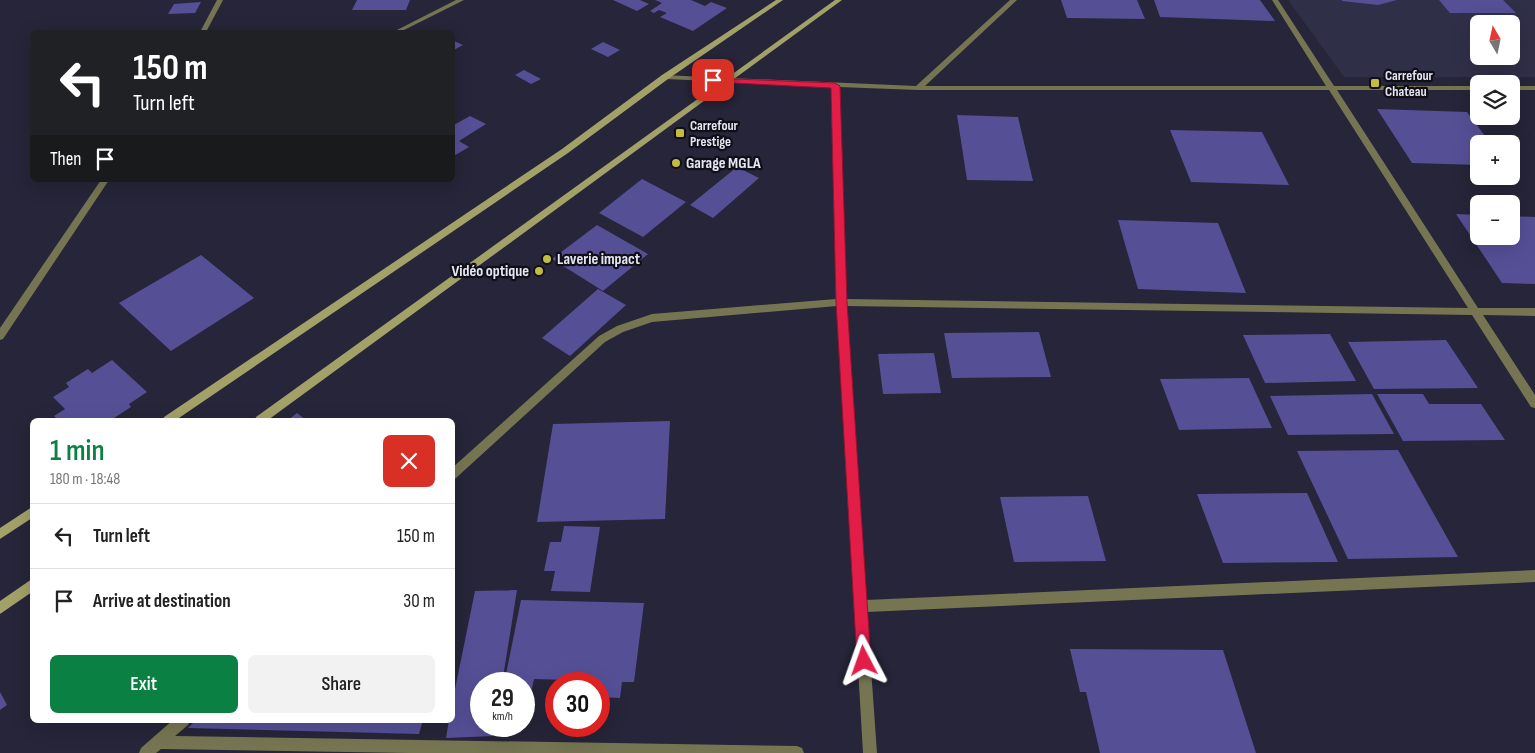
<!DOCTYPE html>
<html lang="en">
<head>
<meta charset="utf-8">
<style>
	:root { --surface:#fff; --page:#f2f2f2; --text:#222; --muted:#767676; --line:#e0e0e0; --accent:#0b8043 }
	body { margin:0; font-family:"Sofia Sans Condensed",sans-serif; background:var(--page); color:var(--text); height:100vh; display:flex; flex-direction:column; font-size:19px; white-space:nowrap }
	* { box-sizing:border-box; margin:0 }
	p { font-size:16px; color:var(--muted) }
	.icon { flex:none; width:28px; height:28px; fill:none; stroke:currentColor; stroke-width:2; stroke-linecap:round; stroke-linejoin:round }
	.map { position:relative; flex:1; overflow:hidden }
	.details { position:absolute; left:30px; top:418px; width:425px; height:305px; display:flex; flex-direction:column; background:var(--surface); border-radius:8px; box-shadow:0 5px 20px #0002 }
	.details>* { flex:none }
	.top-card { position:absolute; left:30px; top:30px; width:425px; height:152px; border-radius:8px; box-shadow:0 5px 20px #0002; background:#202124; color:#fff; overflow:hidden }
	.needle { width:32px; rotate:351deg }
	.controls { position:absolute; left:1470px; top:15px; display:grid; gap:10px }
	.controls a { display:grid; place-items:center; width:50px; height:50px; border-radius:8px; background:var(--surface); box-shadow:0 5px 20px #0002; font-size:25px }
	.speed { position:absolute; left:470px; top:672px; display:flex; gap:10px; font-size:25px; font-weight:700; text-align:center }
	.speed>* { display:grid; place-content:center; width:65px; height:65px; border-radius:50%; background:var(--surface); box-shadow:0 5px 20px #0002; line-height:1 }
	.speed small { font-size:12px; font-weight:400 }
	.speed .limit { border:8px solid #d22; background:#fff; color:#111 }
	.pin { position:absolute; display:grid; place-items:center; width:42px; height:42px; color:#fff; margin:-21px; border-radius:10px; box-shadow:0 2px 8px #0006 }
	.me { position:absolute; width:55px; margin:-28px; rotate:356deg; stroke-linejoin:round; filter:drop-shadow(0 0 4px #0008) }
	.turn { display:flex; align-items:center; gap:18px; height:105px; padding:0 20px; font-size:22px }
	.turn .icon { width:65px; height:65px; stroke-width:2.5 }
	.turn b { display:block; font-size:35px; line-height:42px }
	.then { display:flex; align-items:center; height:48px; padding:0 20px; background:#0003; gap:10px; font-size:19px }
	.round { display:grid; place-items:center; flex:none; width:52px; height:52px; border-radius:8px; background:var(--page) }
	.summary { display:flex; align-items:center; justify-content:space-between; height:85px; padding:0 20px }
	h1 { font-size:30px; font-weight:600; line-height:38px; color:var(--accent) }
	.cta { display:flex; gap:10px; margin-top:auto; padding:10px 20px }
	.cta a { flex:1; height:58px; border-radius:8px; background:var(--accent); color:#fff; font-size:20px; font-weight:600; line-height:58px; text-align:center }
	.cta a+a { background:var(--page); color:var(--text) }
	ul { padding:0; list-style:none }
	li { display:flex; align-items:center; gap:15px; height:65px; padding:0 20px; border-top:1px solid var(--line) }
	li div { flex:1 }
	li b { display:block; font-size:19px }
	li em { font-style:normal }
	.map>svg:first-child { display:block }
	.built { fill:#302f48; fill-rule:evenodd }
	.building { fill:#554f96 }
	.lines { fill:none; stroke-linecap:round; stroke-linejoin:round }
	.street { fill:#767552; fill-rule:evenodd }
	.secondary { fill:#a2a168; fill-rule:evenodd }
	.route { fill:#e11d48; stroke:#92132f }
	.poi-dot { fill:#c2bd3f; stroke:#100f18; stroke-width:2 }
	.labels { text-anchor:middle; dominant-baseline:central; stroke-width:4.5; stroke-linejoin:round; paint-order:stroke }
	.far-poi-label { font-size:14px; font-weight:bold; fill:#e6e7f4; stroke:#100f18; text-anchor:start }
	.poi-label { font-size:16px; font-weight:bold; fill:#e6e7f4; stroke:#100f18; text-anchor:start }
</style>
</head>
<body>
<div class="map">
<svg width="1535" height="753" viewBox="0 0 1535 753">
	<rect width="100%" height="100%" fill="#262539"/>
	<path class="built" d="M1288 0H1535V77H1344ZM1479 24H1511V56H1479Z"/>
	<g class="building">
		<polygon points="357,0 410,0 406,10 352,10"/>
		<polygon points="613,0 640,0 649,4 637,11"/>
		<polygon points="655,0 691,0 705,6 711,2 727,8 693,31 660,17 667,13 659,10 654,13 650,11 662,3"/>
		<polygon points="1061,0 1137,0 1145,19 1067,18"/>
		<polygon points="1154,0 1260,0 1275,21 1160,17"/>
		<polygon points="1397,0 1378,5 1342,1 1342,0"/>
		<polygon points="1439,0 1503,0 1516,13 1450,13"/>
		<polygon points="201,2 195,13 168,14 174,4"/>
		<polygon points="452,40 463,45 452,51"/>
		<polygon points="603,42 620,50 608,57 591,49"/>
		<polygon points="524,70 541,79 531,84 515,75"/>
		<polygon points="1377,109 1467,112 1491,144 1479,144 1479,165 1412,163"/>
		<polygon points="957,115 1018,117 1033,181 967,180"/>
		<polygon points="470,116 486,124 459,141 469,147 452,157 452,126"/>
		<polygon points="1170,130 1262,132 1289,185 1191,182"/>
		<polygon points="737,167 759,178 713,218 690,205"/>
		<polygon points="642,179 686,202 643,237 599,213"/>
		<polygon points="1456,214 1479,215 1479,236 1511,236 1511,216 1535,217 1535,284 1502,283"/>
		<polygon points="1118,220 1218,223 1246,293 1138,289"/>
		<polygon points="597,225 648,254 603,291 552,259"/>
		<polygon points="201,255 254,298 171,351 119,303"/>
		<polygon points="598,289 626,305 570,356 542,338"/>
		<polygon points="1039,332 1051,377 952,378 944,333"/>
		<polygon points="1330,334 1356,381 1265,383 1243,335"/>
		<polygon points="1446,340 1478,388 1374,389 1348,342"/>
		<polygon points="934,353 941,393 883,394 878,354"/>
		<polygon points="112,360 147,392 129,404 131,407 111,420 58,420 54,416 65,409 53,397 69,387 66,383 88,369 92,373"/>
		<polygon points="1249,378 1272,428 1179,430 1160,379"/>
		<polygon points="1372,394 1394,434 1288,435 1270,396"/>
		<polygon points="1377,394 1423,394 1429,404 1481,404 1505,440 1403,441"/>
		<polygon points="297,413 306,420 288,420"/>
		<polygon points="670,421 665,519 537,522 553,424"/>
		<polygon points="1398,450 1458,557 1348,559 1297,451"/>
		<polygon points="1307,493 1338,562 1223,563 1197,494"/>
		<polygon points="1088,496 1106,561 1014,562 1000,497"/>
		<polygon points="564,526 600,527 590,592 551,591 555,571 544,571 550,542 561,542"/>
		<polygon points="517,590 502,684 481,684 481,726 495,726 493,736 446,738 449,720 452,720 452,704 475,591"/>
		<polygon points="521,600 644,603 634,682 622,682 620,698 599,697 599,684 569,684 569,680 534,679 531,693 524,693 524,684 504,684"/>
		<polygon points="1070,649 1223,650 1256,753 1100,753 1086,692 1080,692"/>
		<polygon points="0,692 7,705 0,710"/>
		<polygon points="196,720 423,720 419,734 188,728"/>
	</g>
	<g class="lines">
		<g class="street">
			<polygon points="217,0 223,0 206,32 200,32"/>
			<polygon points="456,0 464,0 400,32 393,32"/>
			<path d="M1010 0H1017L925 86H1326L1272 0H1278L1334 86H1479V90H1337L1478 308H1535V316L1483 315 1535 395V408L1531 407 1472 315 846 306 866 600 1535 570V582L867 612 877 753H863L837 306 652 322 623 332 605 342 456 478 452 480V468L599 336 617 326 652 314 836 299 831 86 665 79 661 77 662 75 916 86ZM839 87 918 90H1329L1468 308 846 299Z"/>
			<rect x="1511" y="86" width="24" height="4"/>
			<polygon points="101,180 109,180 3,339 0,340 0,328"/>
			<polygon points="173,720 190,720 188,725 175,736 797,746 802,748 804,753 409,753 161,749 156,753 139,753 141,748"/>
		</g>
		<g class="secondary">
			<polygon points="776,0 783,0 668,79 568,153 176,420 163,420 164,417 562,149 662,75"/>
			<polygon points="835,0 842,0 268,420 255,420 256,417"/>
			<polygon points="32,507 32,518 0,539 0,528"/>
			<polygon points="32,579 32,592 0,614 0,601"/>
		</g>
	</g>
	<polygon class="route" points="710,78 835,83 840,86 847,302 871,661 869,666 864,668 859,666 857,661 836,302 831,88 713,82 710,82"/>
	<g class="poi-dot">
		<rect x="1370" y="78" width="10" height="10" rx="2.5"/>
		<rect x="675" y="128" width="10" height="10" rx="2.5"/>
		<circle cx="676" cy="163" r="5"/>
		<circle cx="547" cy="259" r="5"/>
		<circle cx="539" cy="271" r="5"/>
	</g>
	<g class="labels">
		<g class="far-poi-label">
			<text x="1385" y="75">Carrefour<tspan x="1385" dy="16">Chateau</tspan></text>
			<text x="690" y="125">Carrefour<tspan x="690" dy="16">Prestige</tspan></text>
		</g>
		<g class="poi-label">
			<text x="686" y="163">Garage MGLA</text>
			<text x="557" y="259">Laverie impact</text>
			<text x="529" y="271" text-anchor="end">Vidéo optique</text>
		</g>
	</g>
</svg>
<div class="controls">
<a><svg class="needle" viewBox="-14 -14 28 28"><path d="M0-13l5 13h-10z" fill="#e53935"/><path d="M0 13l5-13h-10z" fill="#767676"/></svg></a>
<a><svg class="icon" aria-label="layers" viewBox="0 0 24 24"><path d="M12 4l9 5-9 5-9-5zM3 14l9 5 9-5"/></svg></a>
<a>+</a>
<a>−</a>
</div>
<div class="speed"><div>29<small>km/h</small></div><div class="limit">30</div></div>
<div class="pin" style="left:713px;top:80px;background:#d93025"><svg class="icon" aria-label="arrive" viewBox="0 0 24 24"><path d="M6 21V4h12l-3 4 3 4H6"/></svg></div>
<svg class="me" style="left:864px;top:661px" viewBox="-20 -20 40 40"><path d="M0-17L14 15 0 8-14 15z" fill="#e11d48" stroke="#fff" stroke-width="4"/></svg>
<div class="top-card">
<div class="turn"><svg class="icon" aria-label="left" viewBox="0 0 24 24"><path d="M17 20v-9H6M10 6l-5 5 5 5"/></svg><div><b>150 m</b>Turn left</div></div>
<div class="then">Then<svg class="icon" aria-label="arrive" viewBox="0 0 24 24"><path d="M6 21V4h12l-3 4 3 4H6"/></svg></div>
</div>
<section class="details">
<div class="summary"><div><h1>1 min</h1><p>180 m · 18:48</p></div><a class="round" style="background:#d93025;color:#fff"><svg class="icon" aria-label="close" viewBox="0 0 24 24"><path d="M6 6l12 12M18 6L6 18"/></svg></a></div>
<ul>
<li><svg class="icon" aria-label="left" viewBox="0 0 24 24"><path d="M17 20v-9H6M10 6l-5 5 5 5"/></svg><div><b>Turn left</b></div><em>150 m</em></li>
<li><svg class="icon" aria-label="arrive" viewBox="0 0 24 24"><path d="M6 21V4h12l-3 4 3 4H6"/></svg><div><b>Arrive at destination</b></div><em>30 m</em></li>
</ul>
<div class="cta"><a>Exit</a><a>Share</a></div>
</section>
</div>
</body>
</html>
